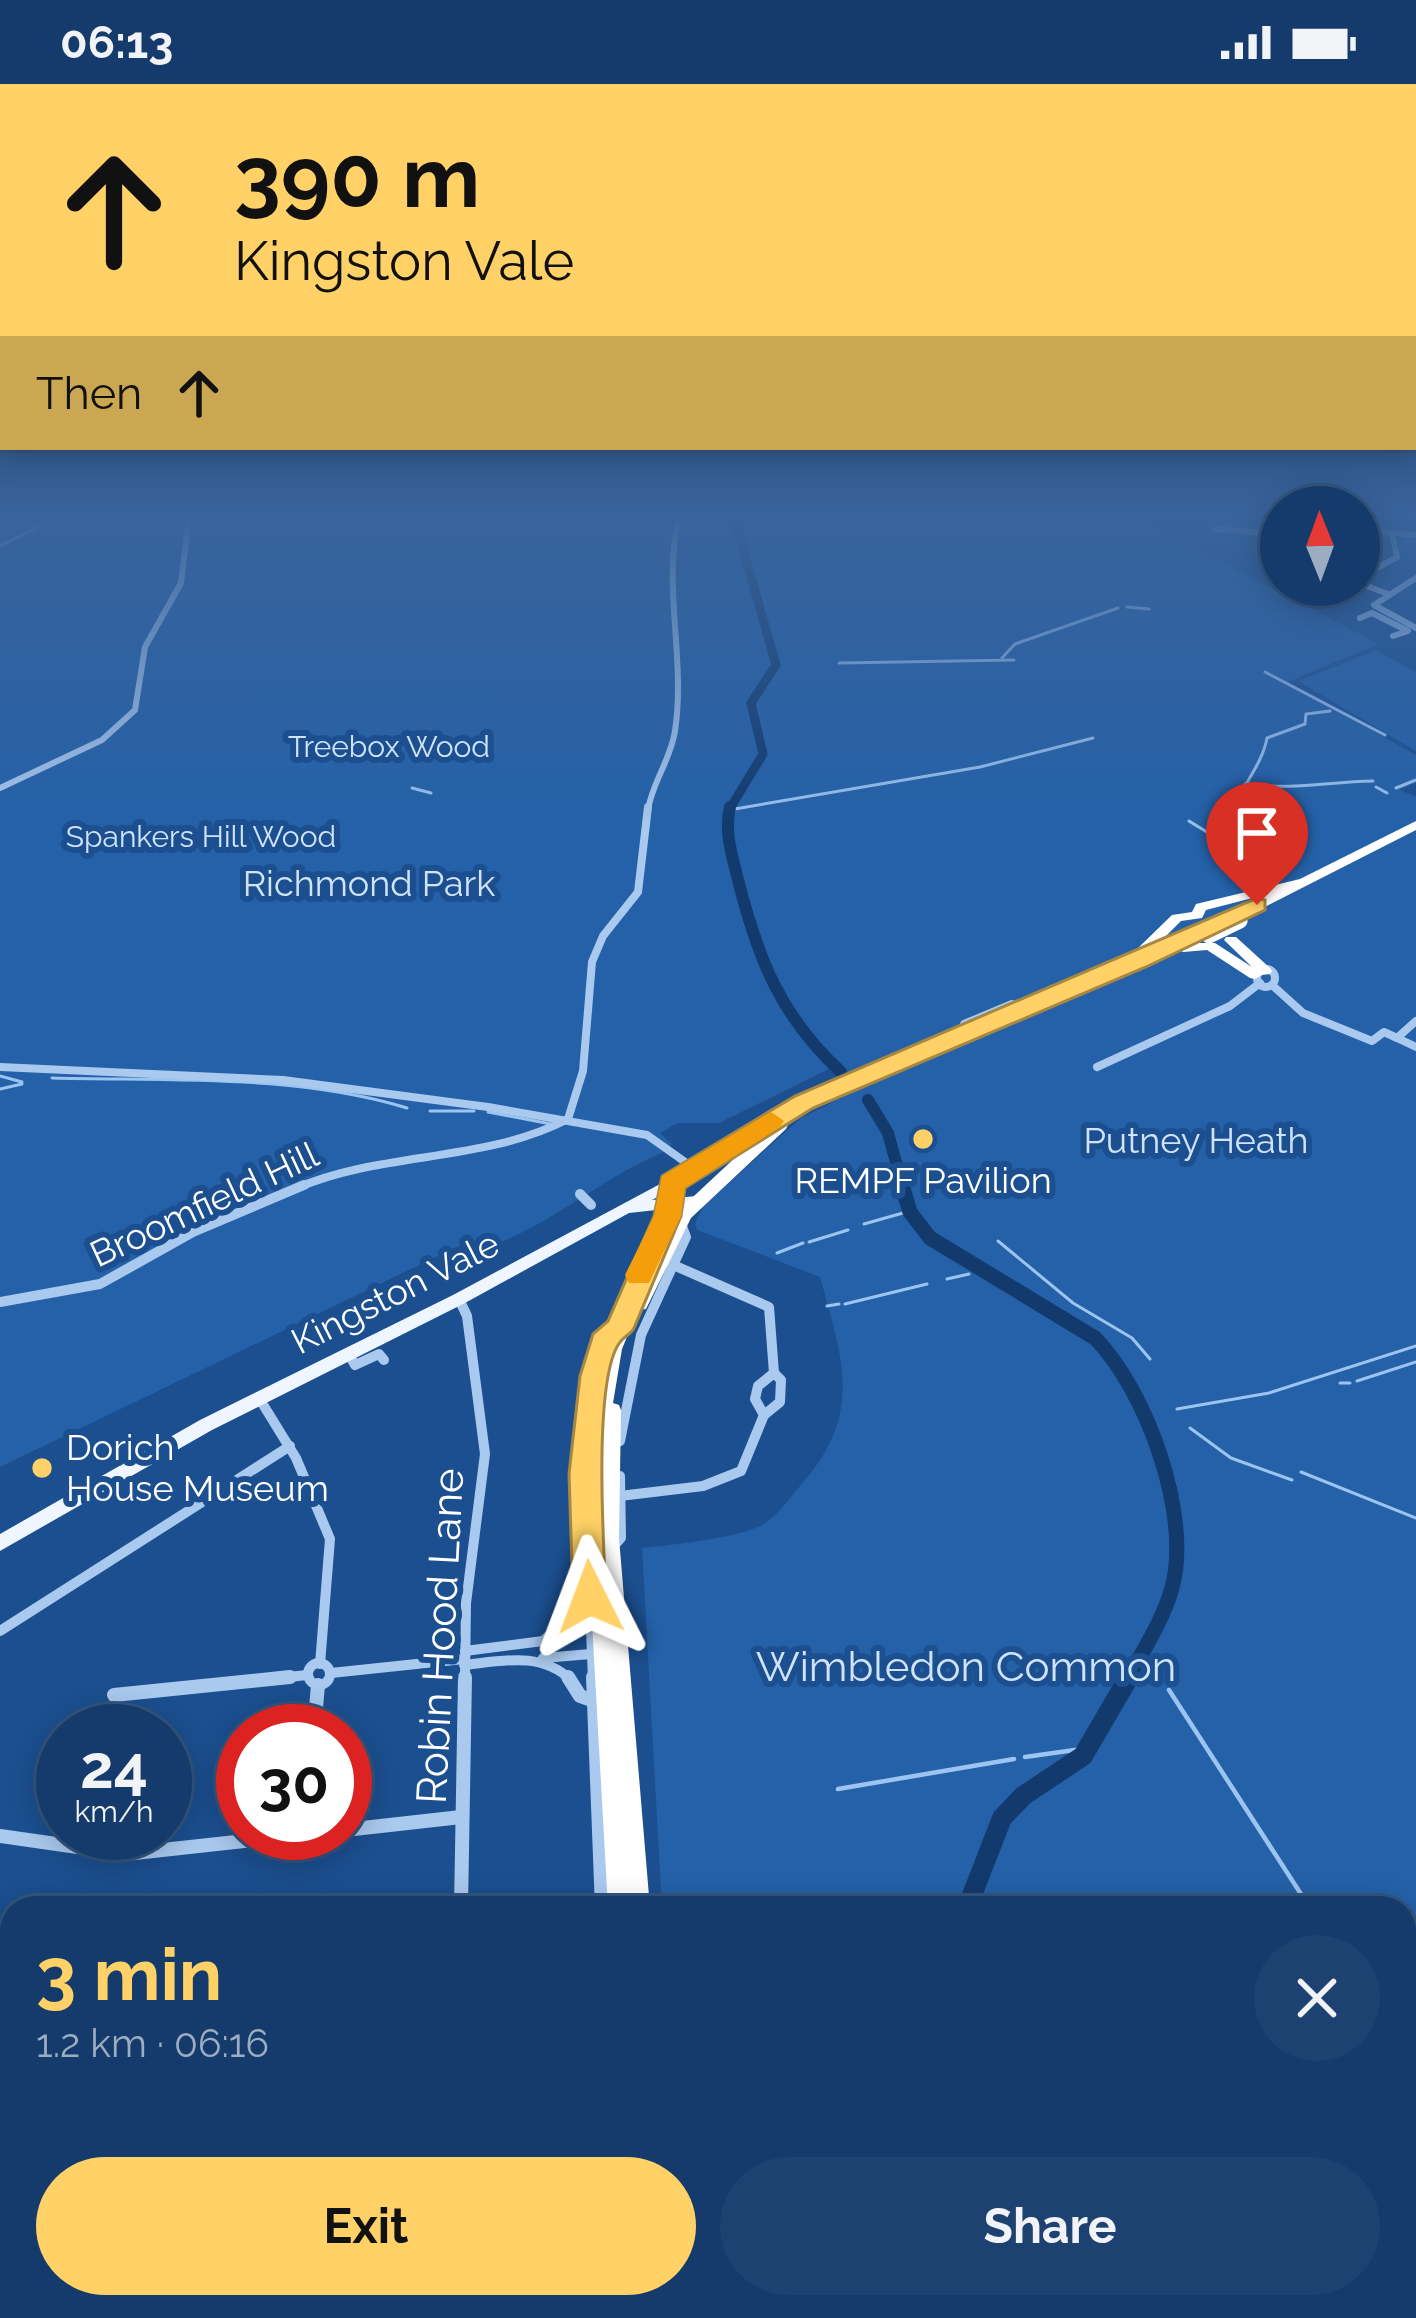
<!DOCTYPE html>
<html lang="en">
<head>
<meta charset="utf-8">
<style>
	:root { --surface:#143b6b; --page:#1d4271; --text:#f1f3f6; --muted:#9dadc1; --line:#33557e; --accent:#ffd166 }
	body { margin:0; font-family:Raleway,sans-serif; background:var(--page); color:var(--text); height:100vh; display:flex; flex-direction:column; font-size:45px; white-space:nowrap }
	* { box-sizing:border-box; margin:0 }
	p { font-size:39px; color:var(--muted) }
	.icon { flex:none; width:66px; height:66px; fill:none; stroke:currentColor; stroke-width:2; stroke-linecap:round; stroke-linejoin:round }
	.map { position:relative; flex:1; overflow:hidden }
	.details { position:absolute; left:0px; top:1812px; width:1416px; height:423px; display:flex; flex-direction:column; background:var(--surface); border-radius:36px 36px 0 0; box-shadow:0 6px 30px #0003,0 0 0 3px var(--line) }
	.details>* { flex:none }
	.guide { position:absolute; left:0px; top:0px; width:1416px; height:366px; box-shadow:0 6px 30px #0003,0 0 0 3px var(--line); background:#ffd166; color:#111; overflow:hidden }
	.needle { width:78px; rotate:359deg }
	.controls { position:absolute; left:1260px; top:402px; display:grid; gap:24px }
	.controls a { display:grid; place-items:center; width:120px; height:120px; border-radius:50%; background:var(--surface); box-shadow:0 6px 30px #0003,0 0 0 3px var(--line); font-size:60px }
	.speed { position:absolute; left:36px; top:1620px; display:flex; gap:24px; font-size:60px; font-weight:700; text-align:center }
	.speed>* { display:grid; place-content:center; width:156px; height:156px; border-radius:50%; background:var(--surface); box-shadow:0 6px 30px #0003,0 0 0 3px var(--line); line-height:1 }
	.speed small { font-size:30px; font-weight:400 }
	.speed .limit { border:18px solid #d22; background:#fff; color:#111 }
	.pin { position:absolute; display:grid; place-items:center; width:102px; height:102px; color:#fff; margin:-123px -51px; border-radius:50% 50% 50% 0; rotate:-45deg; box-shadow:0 0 12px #0007 }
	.pin .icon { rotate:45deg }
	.me { position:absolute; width:132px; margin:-66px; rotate:357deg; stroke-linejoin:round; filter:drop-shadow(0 0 9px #0008) }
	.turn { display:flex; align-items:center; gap:42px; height:252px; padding:0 36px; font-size:54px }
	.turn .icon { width:156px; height:156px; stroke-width:2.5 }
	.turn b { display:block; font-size:84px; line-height:102px }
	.then { display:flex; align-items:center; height:114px; padding:0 36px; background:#0003; gap:24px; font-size:45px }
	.round { display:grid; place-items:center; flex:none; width:126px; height:126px; border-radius:63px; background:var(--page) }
	.summary { display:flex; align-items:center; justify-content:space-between; height:204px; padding:0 36px }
	h1 { font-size:72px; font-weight:700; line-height:90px; color:var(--accent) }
	.button { display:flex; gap:24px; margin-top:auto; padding:24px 36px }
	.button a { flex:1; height:138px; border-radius:72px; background:var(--accent); color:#111; font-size:48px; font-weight:700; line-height:138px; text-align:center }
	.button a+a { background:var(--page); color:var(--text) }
	.status { display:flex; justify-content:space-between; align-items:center; height:84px; padding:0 60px; background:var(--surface); direction:ltr }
	.status svg { height:33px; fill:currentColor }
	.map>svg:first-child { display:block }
	.green { fill:#2461a8 }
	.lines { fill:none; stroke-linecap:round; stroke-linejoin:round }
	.stream-far1 { stroke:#9cc4f0; stroke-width:3 }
	.stream { stroke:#9cc4f0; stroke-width:4.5 }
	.river-far3 { stroke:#123a6d; stroke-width:9 }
	.river-far2 { stroke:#123a6d; stroke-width:12 }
	.river-far1 { stroke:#123a6d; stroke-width:15 }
	.river { stroke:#123a6d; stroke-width:20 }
	.street-far3 { stroke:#a9c9ee; stroke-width:6 }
	.street-far2 { stroke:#a9c9ee; stroke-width:8 }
	.street-far1 { stroke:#a9c9ee; stroke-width:10 }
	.street { stroke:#a9c9ee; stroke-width:14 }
	.primary { fill:#f0f6ff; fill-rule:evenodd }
	.highway { fill:#fff; fill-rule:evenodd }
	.highway-bridge { stroke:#fff; stroke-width:15 }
	.route { fill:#ffd166; stroke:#a68842; stroke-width:3 }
	.slow { fill:#f59e0b }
	.poi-dot { fill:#ffd166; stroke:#1b4f8f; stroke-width:4.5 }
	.labels { text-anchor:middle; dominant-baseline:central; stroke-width:12; stroke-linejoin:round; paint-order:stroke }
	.far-park-label { font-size:30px; fill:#cfe3fa; stroke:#1b4f8f }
	.park-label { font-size:36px; fill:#cfe3fa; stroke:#1b4f8f }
	.poi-label { font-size:36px; fill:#fff; stroke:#1b4f8f }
	.street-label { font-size:36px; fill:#fff; stroke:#1b4f8f }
	.near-street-label { font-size:42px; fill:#fff; stroke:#1b4f8f }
	.near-park-label { font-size:42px; fill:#cfe3fa; stroke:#1b4f8f }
</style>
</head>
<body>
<div class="status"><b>06:13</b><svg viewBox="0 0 49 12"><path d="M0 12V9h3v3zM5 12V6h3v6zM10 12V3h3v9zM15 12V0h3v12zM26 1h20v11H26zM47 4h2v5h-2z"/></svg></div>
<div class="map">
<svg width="1416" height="2234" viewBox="0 0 1416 2234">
	<rect width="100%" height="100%" fill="#1b4f8f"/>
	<g class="green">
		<path d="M0 433H1136L1379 560 1288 598 1416 671V699L1400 706 1416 713V2234H716L714 2223H1404V1824H662L642 1464C675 1460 728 1456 760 1442 776 1434 788 1416 800 1402 864 1330 843 1276 820 1193L697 1146 695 1139 704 1121 801 1034 857 1006 833 983 719 1039H678L660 1049 672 1060 662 1069C598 1095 539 1152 470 1168L463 1160 0 1383Z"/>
		<polygon points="1376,566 1416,588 1416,667 1298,597"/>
		<polygon points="0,1841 12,1841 12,2181 0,2195"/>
	</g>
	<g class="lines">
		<g class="stream-far1">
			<polyline points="0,462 59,433"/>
			<polyline points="1127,523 1149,525"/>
			<polyline points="1002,574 1015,560 1118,524"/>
			<polyline points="839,579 1014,576"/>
			<polyline points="1265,588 1385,651"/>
			<path d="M1245 700C1293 706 1326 698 1373 697"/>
			<polyline points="1376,703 1387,709"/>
			<polyline points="412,704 431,709"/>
			<polyline points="1396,704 1416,696"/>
			<polyline points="729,726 980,683 1093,654"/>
			<polyline points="1189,737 1236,766"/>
			<path d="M1216 755 1231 743C1233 708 1261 687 1267 654L1305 640 1306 630 1330 627"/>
			<polyline points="0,992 22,998"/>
			<path d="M52 994C168 997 295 990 407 1024"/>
			<polyline points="0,1005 22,1000"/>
			<polyline points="430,1027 474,1027"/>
			<polyline points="488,1028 551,1040"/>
			<polyline points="864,1140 910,1127"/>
			<polyline points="998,1157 1073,1219 1132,1254 1150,1275"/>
			<polyline points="809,1158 848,1146"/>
			<polyline points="777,1169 803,1159"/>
			<polyline points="947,1195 969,1190"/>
			<polyline points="845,1220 927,1200"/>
			<polyline points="827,1222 839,1220"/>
			<polyline points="1357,1297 1416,1278"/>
			<polyline points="1340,1299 1350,1299"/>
			<polyline points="1177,1325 1269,1309 1416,1262"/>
			<polyline points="1190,1344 1231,1374 1292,1396"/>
			<polyline points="1301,1388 1416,1434"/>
		</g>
		<g class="stream">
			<polyline points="1169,1606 1310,1824"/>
			<polyline points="1025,1673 1089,1664"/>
			<polyline points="838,1705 1014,1675"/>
			<polyline points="1404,2080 1416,2084"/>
			<polyline points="1404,2102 1416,2106"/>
			<polyline points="943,2223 946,2234"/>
		</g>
		<polyline class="river-far3" points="729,726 763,670 751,619 776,581 734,433"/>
		<g class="river-far2">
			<path d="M730 723C724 748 732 771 738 796 758 874 780 932 841 988"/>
			<polyline points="868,1016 888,1049 903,1104"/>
		</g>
		<path class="river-far1" d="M902 1101 910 1128 930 1154 1095 1254C1146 1306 1192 1431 1172 1504 1163 1536 1143 1567 1127 1596"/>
		<g class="river">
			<polyline points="967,1824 1002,1734 1023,1712 1083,1672 1129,1593"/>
			<polyline points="998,2223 1002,2234"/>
		</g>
		<g class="street-far3">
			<polyline points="1368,433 1375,447 1416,451"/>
			<polyline points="1214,445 1264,449"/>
			<polyline points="1281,451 1264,449 1265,472 1281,480"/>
			<polyline points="1359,475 1379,482"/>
			<polyline points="1359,494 1397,473 1392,449"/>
			<polyline points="1416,494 1374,521 1416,544"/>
			<polyline points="1359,499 1388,510"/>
			<polyline points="1326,514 1346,501"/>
			<polyline points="1360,534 1372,529 1408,547 1393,552"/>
			<polyline points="0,704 102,656 135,626 145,563 181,499 189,433"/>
			<path d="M648 726C652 699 671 675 675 647 686 575 662 501 679 433"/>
		</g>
		<g class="street-far2">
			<circle cx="1266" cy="894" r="9"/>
			<polyline points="1272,901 1303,929 1372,957 1384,948 1397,954 1416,937"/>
			<polyline points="960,951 964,940 1012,920 1021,925"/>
			<polyline points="1397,954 1416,963"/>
			<polyline points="0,983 283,996 488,1023 647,1051 695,1085"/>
			<polyline points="1097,983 1230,922 1260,899"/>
			<path d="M297 1104C383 1067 483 1079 568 1035L583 987 592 878 603 852 638 808 648 723"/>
		</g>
		<g class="street-far1">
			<polyline points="580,1110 591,1121"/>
			<polyline points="671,1180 769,1223 774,1289"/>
			<polyline points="459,1215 467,1232 485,1370 466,1519 465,1596"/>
			<polyline points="0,1218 100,1200 193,1148 304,1101"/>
			<polyline points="348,1269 355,1281 379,1270 384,1276"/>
			<polygon points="774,1289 781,1296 780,1318 764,1331 755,1315 758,1302"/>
			<polyline points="259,1314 296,1374 330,1455 320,1580"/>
			<polyline points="620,1357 641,1251 686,1153 680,1137"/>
			<polyline points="620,1412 703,1402 741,1387 764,1331"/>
			<polyline points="611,1465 621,1454 620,1392"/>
			<polyline points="0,1547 290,1362"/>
			<polyline points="465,1567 543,1557 578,1526 590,1525"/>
			<polyline points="543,1574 591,1570"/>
			<circle cx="319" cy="1590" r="11"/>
			<path d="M464 1581C502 1577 541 1567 571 1596"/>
			<polyline points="331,1589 464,1575"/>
			<polyline points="261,1596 307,1591"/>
			<polyline points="593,1596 585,1390 589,1330 607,1250 618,1245"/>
		</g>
		<g class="street">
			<polyline points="568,1593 580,1612 594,1617"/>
			<polyline points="593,1593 602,1824"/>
			<polyline points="114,1611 290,1593"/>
			<polyline points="314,1647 318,1601"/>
			<polyline points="345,1746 461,1733"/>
			<polyline points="0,1752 126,1770 317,1749"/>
			<polyline points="461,1824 465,1593"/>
			<polyline points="244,2223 245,2234"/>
			<polyline points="642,2223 643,2234"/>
			<polyline points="134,2234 147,2223"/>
		</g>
		<polygon class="primary" points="675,1092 682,1097 680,1101 652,1116 697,1112 704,1117 702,1121 629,1129 465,1219 212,1346 0,1467 0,1450 200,1336 453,1211"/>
		<g class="highway">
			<path d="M1416 737V746L1239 836 1234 837 1227 833 1268 810 1206 826 1202 834 1181 837 1155 863 1205 843 1210 844V850L1188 859H1215L1252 883 1224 856 1226 853H1236L1270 884 1272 887 1270 890 1262 891 1255 895 1250 894 1207 866 1183 868 1176 864 802 1025 784 1037 788 1041 786 1045 691 1134 646 1225 638 1226 622 1265 613 1319 619 1321 621 1326 619 1454 650 1824H608L588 1467V1356L604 1265 659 1132 664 1098 792 1017 1136 871V866L1172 831 1192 828 1196 820 1300 795ZM755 1055 679 1126 674 1135 678 1105Z"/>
			<polygon points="653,2223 706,2223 707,2234 655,2234"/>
		</g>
		<polyline class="highway-bridge" points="1209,852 1240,837"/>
	</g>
	<linearGradient id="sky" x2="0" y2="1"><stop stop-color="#0f2b4f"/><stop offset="0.58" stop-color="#39639b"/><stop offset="1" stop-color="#39639b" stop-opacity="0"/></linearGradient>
	<rect width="1416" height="746" fill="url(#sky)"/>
	<path class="route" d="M1257 814 1265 816V826L1146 883 813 1024 685 1104 681 1132 634 1244C631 1250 625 1252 621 1257 592 1290 604 1466 606 1513L601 1524 590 1528 578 1524 573 1513 569 1390 580 1292 593 1250 608 1237 654 1132 662 1092 795 1012Z"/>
	<polygon class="slow" points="771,1028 784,1037 780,1043 685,1104 681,1132 649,1199 629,1199 625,1191 654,1132 662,1092"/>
	<g class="poi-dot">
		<circle cx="923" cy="1055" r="12"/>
		<circle cx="42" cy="1384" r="12"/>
	</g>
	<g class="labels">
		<g class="far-park-label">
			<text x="389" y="662">Treebox Wood</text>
			<text x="201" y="752">Spankers Hill Wood</text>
		</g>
		<g class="park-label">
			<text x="369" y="799">Richmond Park</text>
			<text x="1196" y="1056">Putney Heath</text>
		</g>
		<g class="poi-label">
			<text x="923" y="1096">REMPF Pavilion</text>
			<text x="66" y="1363" text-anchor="start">Dorich<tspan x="66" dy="41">House Museum</tspan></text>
		</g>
		<g class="street-label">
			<text transform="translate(204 1120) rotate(-25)">Broomfield Hill</text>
			<text transform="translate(395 1208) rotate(-27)">Kingston Vale</text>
		</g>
		<g class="near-street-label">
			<text transform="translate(440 1552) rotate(-87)">Robin Hood Lane</text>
		</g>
		<g class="near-park-label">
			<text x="966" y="1582">Wimbledon Common</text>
		</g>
	</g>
</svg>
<div class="controls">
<a><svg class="needle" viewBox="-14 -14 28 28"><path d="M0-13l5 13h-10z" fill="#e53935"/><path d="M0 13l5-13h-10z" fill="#9dadc1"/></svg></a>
</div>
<div class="speed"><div>24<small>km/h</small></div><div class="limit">30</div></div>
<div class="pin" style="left:1257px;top:821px;background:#d93025"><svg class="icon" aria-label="arrive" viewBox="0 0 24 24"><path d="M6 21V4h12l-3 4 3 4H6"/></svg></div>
<svg class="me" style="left:590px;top:1513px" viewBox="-20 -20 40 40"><path d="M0-17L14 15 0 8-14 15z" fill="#ffd166" stroke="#fff" stroke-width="4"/></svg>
<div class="guide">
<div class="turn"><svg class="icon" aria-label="ahead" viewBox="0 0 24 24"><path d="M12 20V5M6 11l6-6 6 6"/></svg><div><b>390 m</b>Kingston Vale</div></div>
<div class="then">Then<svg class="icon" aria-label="ahead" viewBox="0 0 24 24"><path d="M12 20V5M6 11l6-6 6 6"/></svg></div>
</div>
<section class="details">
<div class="summary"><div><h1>3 min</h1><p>1.2 km · 06:16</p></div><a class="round"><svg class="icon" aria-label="close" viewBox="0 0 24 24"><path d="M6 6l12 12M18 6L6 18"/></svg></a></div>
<div class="button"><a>Exit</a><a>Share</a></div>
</section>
</div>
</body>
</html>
